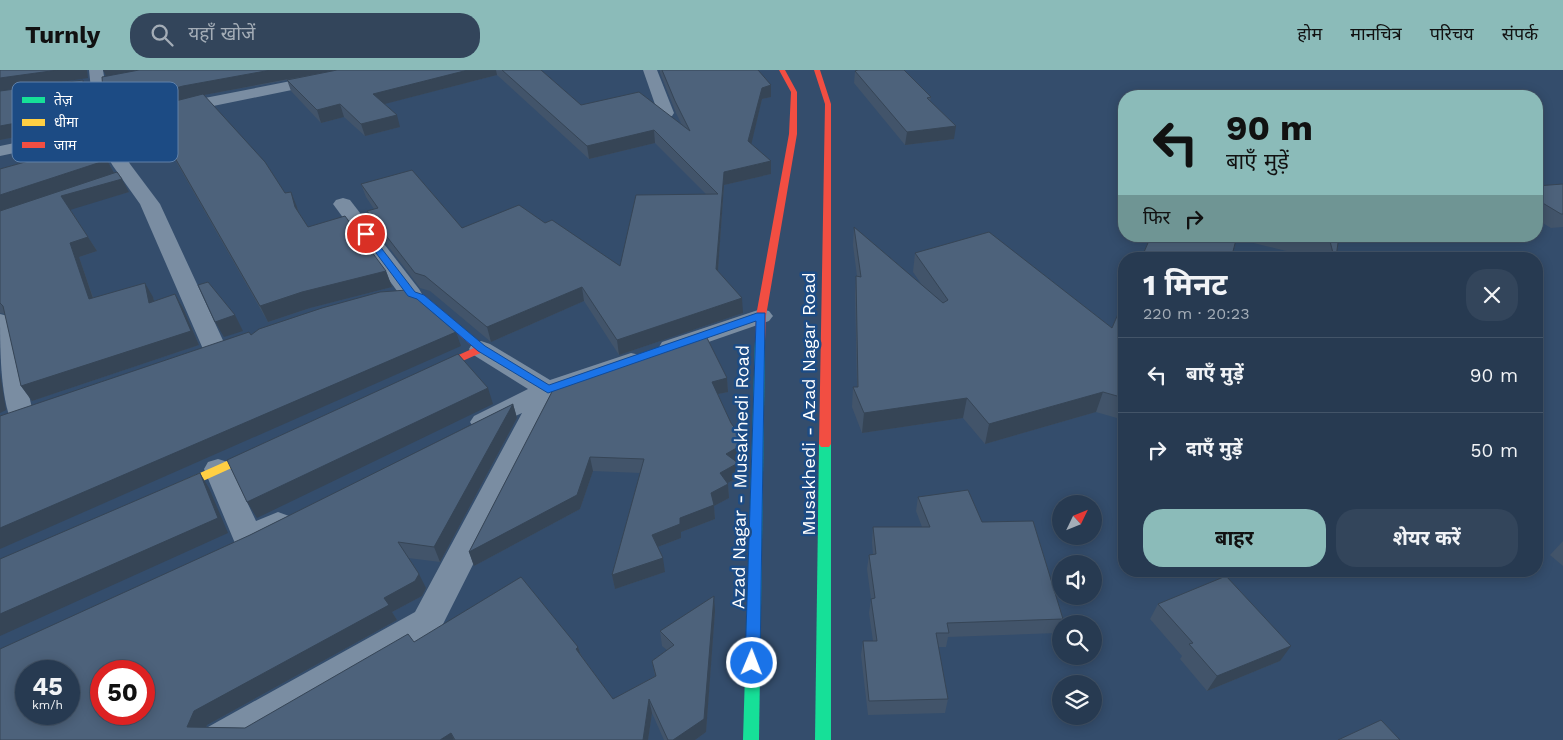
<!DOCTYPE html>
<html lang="hi">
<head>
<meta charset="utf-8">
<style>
	:root { --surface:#273a51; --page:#33455b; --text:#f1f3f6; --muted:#a4adb7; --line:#435468; --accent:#8bbbb9 }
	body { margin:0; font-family:"Work Sans","Noto Sans Devanagari",sans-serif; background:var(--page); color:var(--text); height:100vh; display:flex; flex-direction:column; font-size:19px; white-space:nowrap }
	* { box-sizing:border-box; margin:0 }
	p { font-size:16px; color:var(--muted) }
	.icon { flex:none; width:28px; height:28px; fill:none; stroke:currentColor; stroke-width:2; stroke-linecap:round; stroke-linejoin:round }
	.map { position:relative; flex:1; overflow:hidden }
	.details { position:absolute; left:1118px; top:182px; width:425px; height:325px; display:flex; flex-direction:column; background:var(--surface); border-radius:20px; box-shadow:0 2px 12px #0003,0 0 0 1px var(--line) }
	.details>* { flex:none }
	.guide { position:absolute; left:1118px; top:20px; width:425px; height:152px; border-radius:20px; box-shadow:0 2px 12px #0003,0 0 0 1px var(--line); background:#8bbbb9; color:#111; overflow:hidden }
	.needle { width:32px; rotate:47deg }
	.controls { position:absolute; left:1052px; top:425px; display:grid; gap:10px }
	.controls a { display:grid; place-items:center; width:50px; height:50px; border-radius:50%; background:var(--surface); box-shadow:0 2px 12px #0003,0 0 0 1px var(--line); font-size:25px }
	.speed { position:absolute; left:15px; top:590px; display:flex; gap:10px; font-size:25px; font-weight:700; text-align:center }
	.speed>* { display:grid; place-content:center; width:65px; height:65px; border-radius:50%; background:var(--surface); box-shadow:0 2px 12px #0003,0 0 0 1px var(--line); line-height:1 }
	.speed small { font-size:12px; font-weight:400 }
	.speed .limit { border:8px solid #d22; background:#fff; color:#111 }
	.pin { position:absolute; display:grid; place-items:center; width:42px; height:42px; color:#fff; margin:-21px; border:2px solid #fff; border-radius:50%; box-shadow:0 1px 5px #0007 }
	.me { position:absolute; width:55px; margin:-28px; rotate:1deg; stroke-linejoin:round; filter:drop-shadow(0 0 4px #0008) }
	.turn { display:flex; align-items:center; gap:18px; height:105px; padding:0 25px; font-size:22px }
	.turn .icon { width:65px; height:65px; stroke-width:2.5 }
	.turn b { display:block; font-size:35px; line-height:42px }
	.then { display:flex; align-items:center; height:48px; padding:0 25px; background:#0003; gap:10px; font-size:19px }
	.round { display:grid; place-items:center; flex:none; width:52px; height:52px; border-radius:20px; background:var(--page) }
	.head { display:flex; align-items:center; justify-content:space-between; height:85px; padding:0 25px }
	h1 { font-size:30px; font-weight:700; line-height:38px }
	.primary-button { display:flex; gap:10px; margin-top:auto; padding:10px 25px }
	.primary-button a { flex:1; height:58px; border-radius:20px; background:var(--accent); color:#111; font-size:20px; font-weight:700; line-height:58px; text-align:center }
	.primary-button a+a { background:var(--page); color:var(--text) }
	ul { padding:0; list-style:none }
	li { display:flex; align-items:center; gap:15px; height:75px; padding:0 25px; border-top:1px solid var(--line) }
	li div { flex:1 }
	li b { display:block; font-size:19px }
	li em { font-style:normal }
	header { display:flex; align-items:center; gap:30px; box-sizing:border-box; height:70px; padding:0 25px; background:var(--accent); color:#111 }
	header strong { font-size:24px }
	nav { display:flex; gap:28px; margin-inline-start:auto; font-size:18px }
	.search { width:350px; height:45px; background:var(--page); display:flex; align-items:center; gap:12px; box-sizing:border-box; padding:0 18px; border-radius:20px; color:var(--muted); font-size:19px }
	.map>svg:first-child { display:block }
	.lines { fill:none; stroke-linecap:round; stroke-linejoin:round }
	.street { fill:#7a8da2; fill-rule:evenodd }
	.fast { fill:#16e098; fill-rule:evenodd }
	.slow { fill:#ffcf43; fill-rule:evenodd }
	.jam { fill:#f24e42; fill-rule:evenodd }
	.wall { fill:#42546a }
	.shaded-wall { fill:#364556 }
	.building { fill:#4d627b; stroke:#364556; fill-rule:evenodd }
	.route { fill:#1a73e8; stroke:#114b97 }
	.labels { text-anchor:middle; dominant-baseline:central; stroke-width:5; stroke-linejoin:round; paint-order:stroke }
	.street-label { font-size:18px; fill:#fff; stroke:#1c4b84 }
	.key { fill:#1c4b84; stroke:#6081a9; stroke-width:1 }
	.key-label { font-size:14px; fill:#fff }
</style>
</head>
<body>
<header>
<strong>Turnly</strong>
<div class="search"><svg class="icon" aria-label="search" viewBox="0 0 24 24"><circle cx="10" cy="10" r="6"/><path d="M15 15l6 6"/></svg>यहाँ खोजें</div>
<nav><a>होम</a><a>मानचित्र</a><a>परिचय</a><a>संपर्क</a></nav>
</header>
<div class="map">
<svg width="1563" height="670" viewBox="0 0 1563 670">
	<rect width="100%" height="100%" fill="#344d6c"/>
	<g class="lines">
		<g class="street">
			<polygon points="89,0 103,0 109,38 109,53 115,51 121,52 123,56 121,60 110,62 130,94 160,134 227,279 224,284 215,287 206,284 203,279 140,134 113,96 95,66 0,86 0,76 92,57 93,38"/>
			<polygon points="347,0 377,0 375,3 370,4 174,44 168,42 166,39 168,36 174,34"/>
			<polygon points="643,0 657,0 674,43 672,46 660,46 658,43"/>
			<polygon points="343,128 350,130 419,219 422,224 419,229 411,231 403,229 333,134 336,130"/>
			<polygon points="761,239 769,241 773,246 769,251 671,285 662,282 659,277 662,272"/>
			<path d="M0 244 8 246 12 251 34 347 30 353 21 356 12 353C0 327 0 275 0 244Z"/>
			<polygon points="481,271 490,274 550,310 631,283 640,285 643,291 640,297 558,326 439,562 256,670 202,670 208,657 415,542 522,343 483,361 474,358 470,352 474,346 528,319 472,284 469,279 472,274"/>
			<polygon points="218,389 228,392 256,451 278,442 289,446 293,454 289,462 248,481 237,478 204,399 208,392"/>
		</g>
		<g class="fast">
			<polygon points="760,268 765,271 759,670 743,670 755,271"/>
			<polygon points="825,370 829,371 831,374 831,670 815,670 819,374 821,371"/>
		</g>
		<polygon class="slow" points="263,375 267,376 269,379 267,382 172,425 164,425 162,422 164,419"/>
		<g class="jam">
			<polygon points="779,0 785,0 797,22 797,64 766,246 765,271 760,274 755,271 756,246 789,64 791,22"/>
			<polygon points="814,0 820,0 831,34 831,374 829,377 821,377 819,374 825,34"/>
			<polygon points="399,221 424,225 485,277 486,279 485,281 431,305 423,305 422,303 423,301 474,278 418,230 399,227 376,232 371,229 373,227"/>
		</g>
	</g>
	<g class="wall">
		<polygon points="103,0 541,0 581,35 682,55 676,43 660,3 660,0 758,0 771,27 762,29 751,74 771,91 771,104 724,115 718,201 743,243 619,285 584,231 491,272 430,221 420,218 372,155 367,141 374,139 366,127 361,114 462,158 545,153 620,196 706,124 655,73 589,89 497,5 384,34 400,57 365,66 344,47 321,53 291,21 287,10 204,25 297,137 299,143 308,157 386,201 392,217 310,238 268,252 162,67 122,77 105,49 110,48 104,37 124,3"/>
		<polygon points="855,1 931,27 930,31 954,69 905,75 854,13"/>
		<polygon points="0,21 89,22 90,55 87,56 102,82 100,82 107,90 114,103 129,122 70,139 97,181 79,187 93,227 153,227 154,231 175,224 183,238 199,275 32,331 21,316 5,244 0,243 0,99 74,78 71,74 72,58 71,56 0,70"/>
		<polygon points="1563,114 1563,157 1551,158 1536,149 1536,116"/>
		<polygon points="854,157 922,215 913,202 915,183 1112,258 1124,230 1124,350 1096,342 985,374 963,348 862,363 852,337 853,317 857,317 855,225 856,206 857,206 853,175"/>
		<polygon points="1151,166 1339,166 1336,187 1335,189 1319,189 1237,169"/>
		<polygon points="727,308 728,322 718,324 741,381 741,390 737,393 738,407 728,413 728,414 729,428 714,436 715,449 681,462 681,468 658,477 665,502 615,519 612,505 640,403 593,401 580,439 474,496 469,482 556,314"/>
		<polygon points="513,334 517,348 440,492 408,488 426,518 422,526 392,542 397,550 207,655 206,657 245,658 414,572 578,577 581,585 613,629 655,606 652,591 667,580 662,576 660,561 715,541 706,662 695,670 664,670 652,643 648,670 0,670 250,465"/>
		<polygon points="918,427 982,452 1063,549 1058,563 948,567 946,577 938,577 948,629 945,643 868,645 861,585 863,571 873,571 869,543 871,529 867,499 869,485 873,485 872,472 873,457 922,457 916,441"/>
		<polygon points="1563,471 1563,496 1550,485"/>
		<polygon points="1158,534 1280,591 1207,621 1180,589 1182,586 1150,549"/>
	</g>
	<g class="shaded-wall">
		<polygon points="58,0 87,0 88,8 0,21 0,8"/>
		<polygon points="103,0 140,0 106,6"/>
		<polygon points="271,0 337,0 188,28 111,50 104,37 183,16"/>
		<polygon points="468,0 496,0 497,5 377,36 373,24"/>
		<polygon points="83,10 89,22 90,55 72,59 71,56 0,70 0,56"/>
		<polygon points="771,15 771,27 762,29 749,84 748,71 762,18"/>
		<polygon points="340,34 344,47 321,53 317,40"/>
		<polygon points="397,45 400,57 365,66 361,54"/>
		<polygon points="155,53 162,67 122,77 114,63"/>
		<polygon points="956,56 954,69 905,75 907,62"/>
		<polygon points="654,60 655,73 589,89 587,76"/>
		<polygon points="95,68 102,82 79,87 71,74"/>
		<polygon points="107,90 114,103 0,141 0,125"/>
		<polygon points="771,91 771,104 724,115 717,214 716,199 724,102"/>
		<polygon points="122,109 129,122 70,140 61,126"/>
		<polygon points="291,122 297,137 301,152 295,137"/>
		<polygon points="88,167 97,181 79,187 98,243 89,229 70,173"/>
		<polygon points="386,201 392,217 310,238 268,252 260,236 302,222"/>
		<polygon points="145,213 153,227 158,247 149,233"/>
		<polygon points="582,217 584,231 491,272 487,257"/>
		<polygon points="175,224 183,238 199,275 32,331 21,316"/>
		<polygon points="742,228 743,243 619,285 617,270"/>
		<polygon points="235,245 243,261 224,267 215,252"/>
		<polygon points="456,262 461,276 0,479 0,458"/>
		<polygon points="0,303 6,340 0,343"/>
		<polygon points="727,308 728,322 713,325 712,312"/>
		<polygon points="488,318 493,334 257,448 247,432"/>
		<polygon points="1103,322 1096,342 985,374 989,354"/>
		<polygon points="967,328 963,348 862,363 864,343"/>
		<polygon points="513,334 517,348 440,492 434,477"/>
		<polygon points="741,367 741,390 727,398 726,384"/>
		<polygon points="590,387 593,401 580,439 474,496 469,482"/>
		<polygon points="738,393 738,407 721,417 720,403"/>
		<polygon points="200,403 209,418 228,463 0,566 0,544"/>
		<polygon points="728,414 729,428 714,436 715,449 681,462 681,468 655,478 652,465 680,448 711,423"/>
		<polygon points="663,488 665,502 615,519 612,505"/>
		<polygon points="419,504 426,518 422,526 392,542 397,550 207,655 200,670 187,657 194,641 384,528"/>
		<polygon points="714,526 715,541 706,662 695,670 673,670"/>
		<polygon points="1291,576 1280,591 1207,621 1217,606"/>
		<polygon points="578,577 583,592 576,579"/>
		<polygon points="649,629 652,643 648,670 643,670"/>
		<polygon points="451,663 454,670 440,670"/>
	</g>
	<g class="building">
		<polygon points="0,0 58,0 0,8"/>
		<polygon points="139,0 271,0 183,16 104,37 102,7"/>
		<polygon points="337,0 468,0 373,24 397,45 361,54 340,34 317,40 287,10"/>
		<polygon points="502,0 541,0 581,35 639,22 690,61 675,31 662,0 758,0 771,15 762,18 748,71 771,91 724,102 716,199 742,228 617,270 582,217 487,257 425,206 415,203 367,141 378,138 361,114 412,100 462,158 519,135 545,153 552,150 620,196 636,125 718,124 654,60 587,76"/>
		<polygon points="858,0 904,0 931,27 927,28 956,56 907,62 855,1"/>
		<polygon points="83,10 83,43 65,47 65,44 0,56 0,21"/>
		<polygon points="203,24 265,92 285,123 291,122 295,137 308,157 345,146 386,201 302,222 260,236 155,53 114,63 105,49"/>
		<polygon points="93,73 107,90 0,125 0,99"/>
		<polygon points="117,102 122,109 61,126 88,167 70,173 89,229 145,213 149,233 175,224 191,261 21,316 3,236 0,233 0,141"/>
		<polygon points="1563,114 1563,144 1561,144 1536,129 1536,116"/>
		<polygon points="854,157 943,233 948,230 915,183 989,162 1112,258 1124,230 1124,328 1103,322 989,354 967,328 864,343 853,317 858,317 856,206 861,207"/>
		<polygon points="1151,166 1237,166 1231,189 1141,189"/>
		<polygon points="1310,166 1339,166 1336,187 1334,187 1330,171"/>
		<polygon points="208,212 235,245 215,252 198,215"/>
		<polygon points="407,220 456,262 0,458 0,346 249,262 251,265 259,259 322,238 380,222"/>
		<polygon points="704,262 727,308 712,312 731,353 741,367 740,376 726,384 738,393 720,403 728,414 711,423 714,435 680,448 680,454 652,465 663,488 612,505 644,389 590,387 577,425 469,482 556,314 583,304 595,305 600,298"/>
		<polygon points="458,284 488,318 247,432 227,390"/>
		<path d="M513 334 434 477 398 472 419 504 415 511 384 528 389 535 194 641 187 657 245 658 408 564 414 572 521 507 578 577 576 579 613 629 656 606 652 591 674 575 660 561 714 526 704 649 673 670H668L649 629 643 670H455L451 663 440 670H0V579L250 465ZM26 601H69V644H26ZM101 601H144V644H101Z"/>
		<polygon points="200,403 218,448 0,544 0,489"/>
		<polygon points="968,420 982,452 1033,451 1063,549 947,553 949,563 936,563 948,629 869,631 863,571 877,571 871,529 875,528 869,485 876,484 873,457 930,457 918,427"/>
		<polygon points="1226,506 1291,576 1217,606 1189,574 1193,573 1158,534"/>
		<polygon points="1381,650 1400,670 1338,670"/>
	</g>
	<polygon class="route" points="366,161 369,162 415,222 424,225 485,276 549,315 757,243 765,243 760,593 758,598 752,600 747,598 745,593 756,251 548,323 478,281 417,229 408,226 362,164"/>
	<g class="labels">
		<g class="street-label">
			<text transform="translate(808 334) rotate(-90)">Musakhedi - Azad Nagar Road</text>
			<text transform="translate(740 407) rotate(-89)">Azad Nagar - Musakhedi Road</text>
		</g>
	</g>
	<rect x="12" y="12" width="166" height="80" rx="8" class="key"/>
	<rect x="22" y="27" width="23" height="6" fill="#16e098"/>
	<rect x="22" y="49" width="23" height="7" fill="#ffcf43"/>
	<rect x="22" y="72" width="23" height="6" fill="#f24e42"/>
	<g class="key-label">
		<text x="54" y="35">तेज़</text>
		<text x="54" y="57">धीमा</text>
		<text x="54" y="80">जाम</text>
	</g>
</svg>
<div class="controls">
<a><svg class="needle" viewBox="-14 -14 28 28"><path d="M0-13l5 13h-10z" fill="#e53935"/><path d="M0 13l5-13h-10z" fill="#a4adb7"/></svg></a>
<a><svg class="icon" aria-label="sound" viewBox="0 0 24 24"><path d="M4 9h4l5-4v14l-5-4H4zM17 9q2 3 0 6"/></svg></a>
<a><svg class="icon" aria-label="search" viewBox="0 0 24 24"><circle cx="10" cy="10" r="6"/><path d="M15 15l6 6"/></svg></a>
<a><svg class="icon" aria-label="layers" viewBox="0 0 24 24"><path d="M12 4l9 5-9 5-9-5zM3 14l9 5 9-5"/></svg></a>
</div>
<div class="speed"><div>45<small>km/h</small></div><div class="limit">50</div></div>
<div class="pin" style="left:366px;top:164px;background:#d93025"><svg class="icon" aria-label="arrive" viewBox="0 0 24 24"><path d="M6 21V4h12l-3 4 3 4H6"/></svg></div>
<svg class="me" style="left:752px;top:593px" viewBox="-20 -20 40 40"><circle r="17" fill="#1a73e8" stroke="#fff" stroke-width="3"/><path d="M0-11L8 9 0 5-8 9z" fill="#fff"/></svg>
<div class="guide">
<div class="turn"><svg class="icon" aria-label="left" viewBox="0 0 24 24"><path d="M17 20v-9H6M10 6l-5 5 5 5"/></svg><div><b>90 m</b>बाएँ मुड़ें</div></div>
<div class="then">फिर<svg class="icon" aria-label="right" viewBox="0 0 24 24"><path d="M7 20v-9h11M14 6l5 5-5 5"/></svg></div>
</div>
<section class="details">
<div class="head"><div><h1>1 मिनट</h1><p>220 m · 20:23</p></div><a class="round"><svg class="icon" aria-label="close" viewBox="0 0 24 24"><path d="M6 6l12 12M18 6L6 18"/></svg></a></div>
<ul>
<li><svg class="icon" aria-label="left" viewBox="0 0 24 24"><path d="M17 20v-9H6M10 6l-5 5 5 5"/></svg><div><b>बाएँ मुड़ें</b></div><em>90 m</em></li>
<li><svg class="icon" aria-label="right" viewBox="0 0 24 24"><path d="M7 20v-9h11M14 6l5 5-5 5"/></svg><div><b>दाएँ मुड़ें</b></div><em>50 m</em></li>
</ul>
<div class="primary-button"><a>बाहर</a><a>शेयर करें</a></div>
</section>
</div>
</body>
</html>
